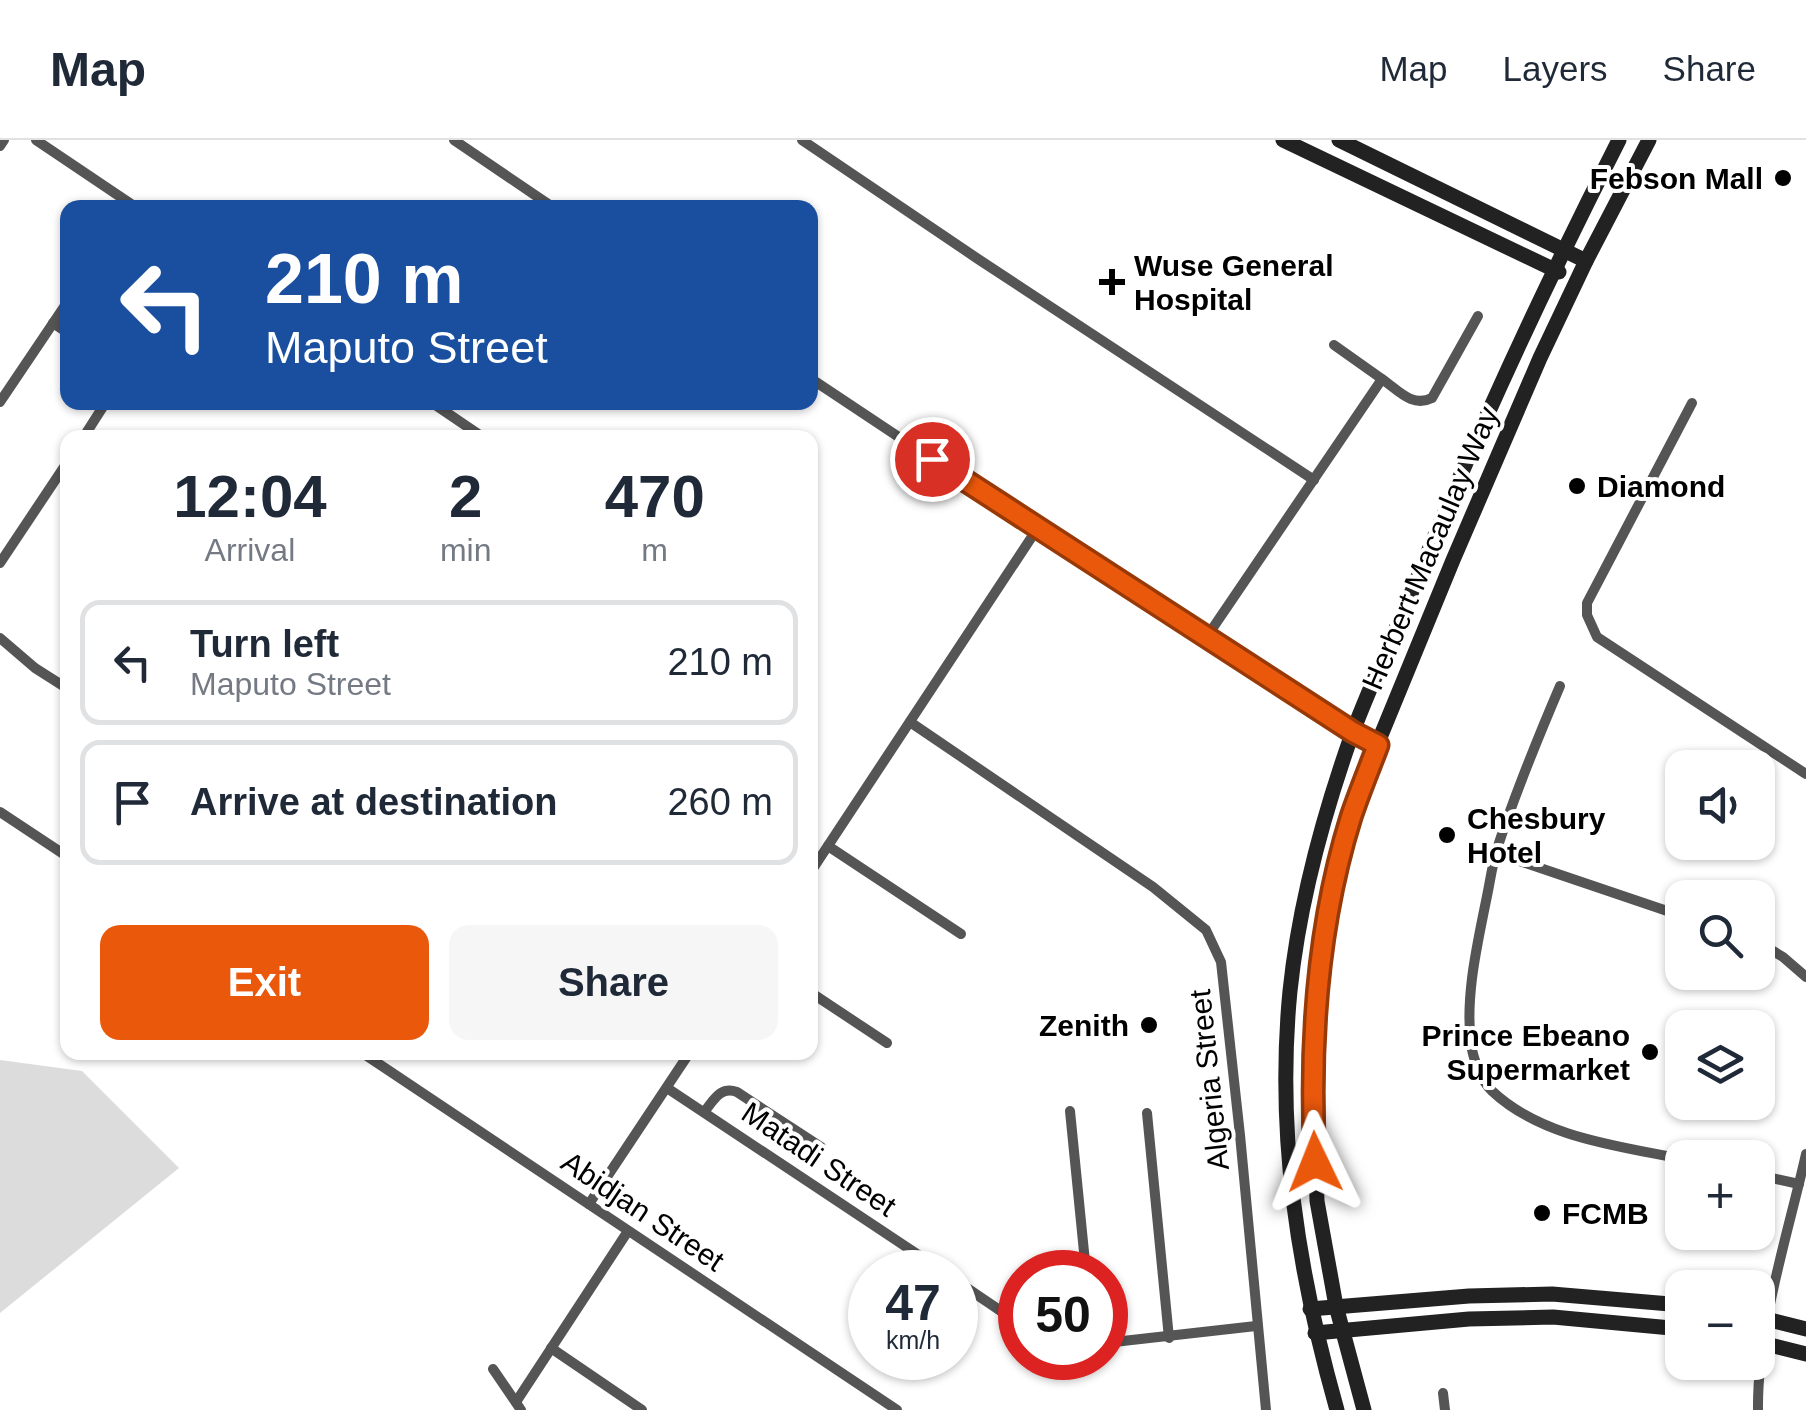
<!DOCTYPE html>
<html lang="en">
<head>
<meta charset="utf-8">
<style>
	:root { --surface:#fff; --page:#f6f6f7; --text:#1f2937; --muted:#747a83; --line:#e0e1e3; --accent:#ea580c }
	body { margin:0; font-family:Helvetica,sans-serif; background:var(--page); color:var(--text); height:100vh; display:flex; flex-direction:column; font-size:38px; white-space:nowrap }
	* { box-sizing:border-box; margin:0 }
	p { font-size:32px; color:var(--muted) }
	.icon { flex:none; width:55px; height:55px; fill:none; stroke:currentColor; stroke-width:2; stroke-linecap:round; stroke-linejoin:round }
	.map { position:relative; flex:1; overflow:hidden }
	.drawer { position:absolute; left:60px; top:290px; width:758px; height:630px; display:flex; flex-direction:column; background:var(--surface); border-radius:20px; box-shadow:0 2px 8px #0004 }
	.drawer>* { flex:none }
	.top-card { position:absolute; left:60px; top:60px; width:758px; height:210px; border-radius:20px; box-shadow:0 2px 8px #0004; background:#1a4fa0; color:#fff; overflow:hidden }
	.tools { position:absolute; left:1665px; top:610px; display:grid; gap:20px }
	.tools a { display:grid; place-items:center; width:110px; height:110px; border-radius:20px; background:var(--surface); box-shadow:0 2px 8px #0004; font-size:50px }
	.speed { position:absolute; left:848px; top:1110px; display:flex; gap:20px; font-size:50px; font-weight:700; text-align:center }
	.speed>* { display:grid; place-content:center; width:130px; height:130px; border-radius:50%; background:var(--surface); box-shadow:0 2px 8px #0004; line-height:1 }
	.speed small { font-size:25px; font-weight:400 }
	.speed .limit { border:15px solid #d22; background:#fff; color:#111 }
	.pin { position:absolute; display:grid; place-items:center; width:85px; height:85px; color:#fff; margin:-42px; border:5px solid #fff; border-radius:50%; box-shadow:0 2px 10px #0007 }
	.me { position:absolute; width:110px; margin:-55px; rotate:358deg; stroke-linejoin:round; filter:drop-shadow(0 0 8px #0008) }
	.turn { display:flex; align-items:center; gap:35px; height:210px; padding:0 40px; font-size:45px }
	.turn .icon { width:130px; height:130px; stroke-width:2.5 }
	.turn b { display:block; font-size:70px; line-height:85px }
	.eta { display:flex; justify-content:space-evenly; align-items:center; height:170px; text-align:center }
	.eta b { font-size:60px; font-weight:800; line-height:70px }
	.button { display:flex; gap:20px; margin-top:auto; padding:20px 40px }
	.button a { flex:1; height:115px; border-radius:20px; background:var(--accent); color:#fff; font-size:40px; font-weight:800; line-height:115px; text-align:center }
	.button a+a { background:var(--page); color:var(--text) }
	ul { padding:0; list-style:none }
	li { display:flex; align-items:center; gap:30px; height:125px; margin:0 20px 15px; padding:0 20px; border:5px solid var(--line); border-radius:20px }
	li div { flex:1 }
	li b { display:block; font-size:38px }
	li em { font-style:normal }
	header { display:flex; align-items:center; gap:60px; box-sizing:border-box; height:140px; padding:0 50px; background:var(--surface); border-bottom:2px solid var(--line) }
	header strong { font-size:48px }
	nav { display:flex; gap:55px; margin-inline-start:auto; font-size:35px }
	.map>svg:first-child { display:block }
	.green { fill:#dcdcdc }
	.lines { fill:none; stroke-linecap:round; stroke-linejoin:round }
	.minor { stroke:#555; stroke-width:10 }
	.secondary { stroke:#222; stroke-width:15 }
	.route-casing { stroke:#983908; stroke-width:25 }
	.route { stroke:#ea580c; stroke-width:18 }
	.poi-dot { fill:#000; stroke:#fff; stroke-width:4 }
	.labels { text-anchor:middle; dominant-baseline:central; stroke-width:8; stroke-linejoin:round; paint-order:stroke }
	.poi-label { font-size:30px; font-weight:bold; fill:#000; stroke:#fff; text-anchor:start }
	.street-label { font-size:30px; fill:#000; stroke:#fff }
</style>
</head>
<body>
<header>
<strong>Map</strong>
<nav><a>Map</a><a>Layers</a><a>Share</a></nav>
</header>
<div class="map">
<svg width="1806" height="1270" viewBox="0 0 1806 1270">
	<rect width="100%" height="100%" fill="#fff"/>
	<polygon class="green" points="0,920 82,931 179,1028 0,1173"/>
	<g class="lines">
		<g class="minor">
			<polyline points="36,0 137,68"/>
			<polyline points="454,0 554,68"/>
			<polyline points="802,0 978,119 1314,340"/>
			<polyline points="0,6 4,0"/>
			<polyline points="53,183 68,193"/>
			<polyline points="810,238 1037,389 1353,592 1377,605"/>
			<path d="M1382 239C1398 250 1412 268 1432 258L1478 176"/>
			<polyline points="0,262 68,161"/>
			<polyline points="431,262 484,298"/>
			<polyline points="1692,263 1587,463 1587,475 1597,497 1806,634"/>
			<polyline points="83,298 106,262"/>
			<polyline points="0,423 68,321"/>
			<polyline points="0,498 35,528 68,549"/>
			<polyline points="1206,498 1382,239 1334,205"/>
			<path d="M1560 546C1537 600 1515 653 1497 709 1492 725 1490 743 1486 761 1477 806 1465 857 1471 904 1473 918 1481 941 1492 951 1542 998 1619 1006 1682 1019"/>
			<polyline points="910,582 1153,747 1206,790 1221,822 1240,995 1266,1270"/>
			<polyline points="0,672 68,717"/>
			<polyline points="828,706 961,794"/>
			<polyline points="1496,713 1682,776"/>
			<polyline points="810,733 1037,389"/>
			<polyline points="1758,802 1783,817 1806,837"/>
			<polyline points="810,852 887,903"/>
			<polyline points="361,912 897,1270"/>
			<polyline points="667,948 944,1132"/>
			<polyline points="1070,971 1086,1132"/>
			<path d="M704 972C714 960 720 946 737 952L821 1007"/>
			<polyline points="1147,973 1169,1198"/>
			<polyline points="1758,1035 1799,1044"/>
			<polyline points="589,1064 690,912"/>
			<polyline points="955,1140 1020,1184"/>
			<polyline points="1105,1203 1256,1186"/>
			<polyline points="551,1208 642,1270"/>
			<polyline points="493,1229 521,1270"/>
			<polyline points="1443,1253 1445,1270"/>
			<polyline points="516,1262 628,1091"/>
			<path d="M1758 1270C1757 1188 1788 1094 1806 1014"/>
		</g>
		<g class="secondary">
			<polyline points="1283,0 1559,132"/>
			<polyline points="1339,0 1586,121"/>
			<polyline points="1310,1169 1469,1156 1552,1154 1682,1165"/>
			<polyline points="1758,1177 1806,1189"/>
			<polyline points="1315,1193 1469,1179 1553,1177 1682,1189"/>
			<polyline points="1758,1202 1806,1214"/>
			<path d="M1337 1270C1298 1132 1276 995 1290 851 1299 764 1323 676 1352 594 1369 549 1389 505 1408 461 1471 305 1542 151 1619 0"/>
			<polyline points="1364,1270 1336,1166 1317,1061 1313,921 1316,855 1330,762 1351,678 1377,605 1453,420 1540,218 1586,121 1649,0"/>
		</g>
	</g>
	<g class="lines">
		<g class="route-casing">
			<path id="route" d="M932 319 1353 592 1378 605C1369 629 1359 653 1351 677 1316 789 1309 906 1315 1022"/>
		</g>
		<use href="#route" class="route"/>
	</g>
	<g class="poi-dot">
		<circle cx="1783" cy="38" r="10"/>
		<path d="M1107 127h10v10h10v10h-10v10h-10v-10h-10v-10h10z"/>
		<circle cx="1577" cy="346" r="10"/>
		<circle cx="1447" cy="695" r="10"/>
		<circle cx="1149" cy="885" r="10"/>
		<circle cx="1650" cy="912" r="10"/>
		<circle cx="1542" cy="1073" r="10"/>
	</g>
	<g class="labels">
		<g class="poi-label">
			<text x="1763" y="38" text-anchor="end">Febson Mall</text>
			<text x="1134" y="125">Wuse General<tspan x="1134" dy="34">Hospital</tspan></text>
			<text x="1597" y="346">Diamond</text>
			<text x="1467" y="678">Chesbury<tspan x="1467" dy="34">Hotel</tspan></text>
			<text x="1129" y="885" text-anchor="end">Zenith</text>
			<text x="1630" y="895" text-anchor="end">Prince Ebeano<tspan x="1630" dy="34">Supermarket</tspan></text>
			<text x="1562" y="1073">FCMB</text>
		</g>
		<g class="street-label">
			<text transform="translate(1430 408) rotate(-67)">Herbert Macaulay Way</text>
			<text transform="translate(1209 940) rotate(-96)">Algeria Street</text>
			<text transform="translate(819 1019) rotate(34)">Matadi Street</text>
			<text transform="translate(643 1071) rotate(34)">Abidjan Street</text>
		</g>
	</g>
</svg>
<div class="tools">
<a><svg class="icon" aria-label="sound" viewBox="0 0 24 24"><path d="M4 9h4l5-4v14l-5-4H4zM17 9q2 3 0 6"/></svg></a>
<a><svg class="icon" aria-label="search" viewBox="0 0 24 24"><circle cx="10" cy="10" r="6"/><path d="M15 15l6 6"/></svg></a>
<a><svg class="icon" aria-label="layers" viewBox="0 0 24 24"><path d="M12 4l9 5-9 5-9-5zM3 14l9 5 9-5"/></svg></a>
<a>+</a>
<a>−</a>
</div>
<div class="speed"><div>47<small>km/h</small></div><div class="limit">50</div></div>
<div class="pin" style="left:932px;top:319px;background:#d93025"><svg class="icon" aria-label="arrive" viewBox="0 0 24 24"><path d="M6 21V4h12l-3 4 3 4H6"/></svg></div>
<svg class="me" style="left:1315px;top:1022px" viewBox="-20 -20 40 40"><path d="M0-17L14 15 0 8-14 15z" fill="#ea580c" stroke="#fff" stroke-width="4"/></svg>
<div class="top-card">
<div class="turn"><svg class="icon" aria-label="left" viewBox="0 0 24 24"><path d="M17 20v-9H6M10 6l-5 5 5 5"/></svg><div><b>210 m</b>Maputo Street</div></div>
</div>
<section class="drawer">
<div class="eta">
<div><b>12:04</b><p>Arrival</p></div>
<div><b>2</b><p>min</p></div>
<div><b>470</b><p>m</p></div>
</div>
<ul>
<li><svg class="icon" aria-label="left" viewBox="0 0 24 24"><path d="M17 20v-9H6M10 6l-5 5 5 5"/></svg><div><b>Turn left</b><p>Maputo Street</p></div><em>210 m</em></li>
<li><svg class="icon" aria-label="arrive" viewBox="0 0 24 24"><path d="M6 21V4h12l-3 4 3 4H6"/></svg><div><b>Arrive at destination</b></div><em>260 m</em></li>
</ul>
<div class="button"><a>Exit</a><a>Share</a></div>
</section>
</div>
</body>
</html>
